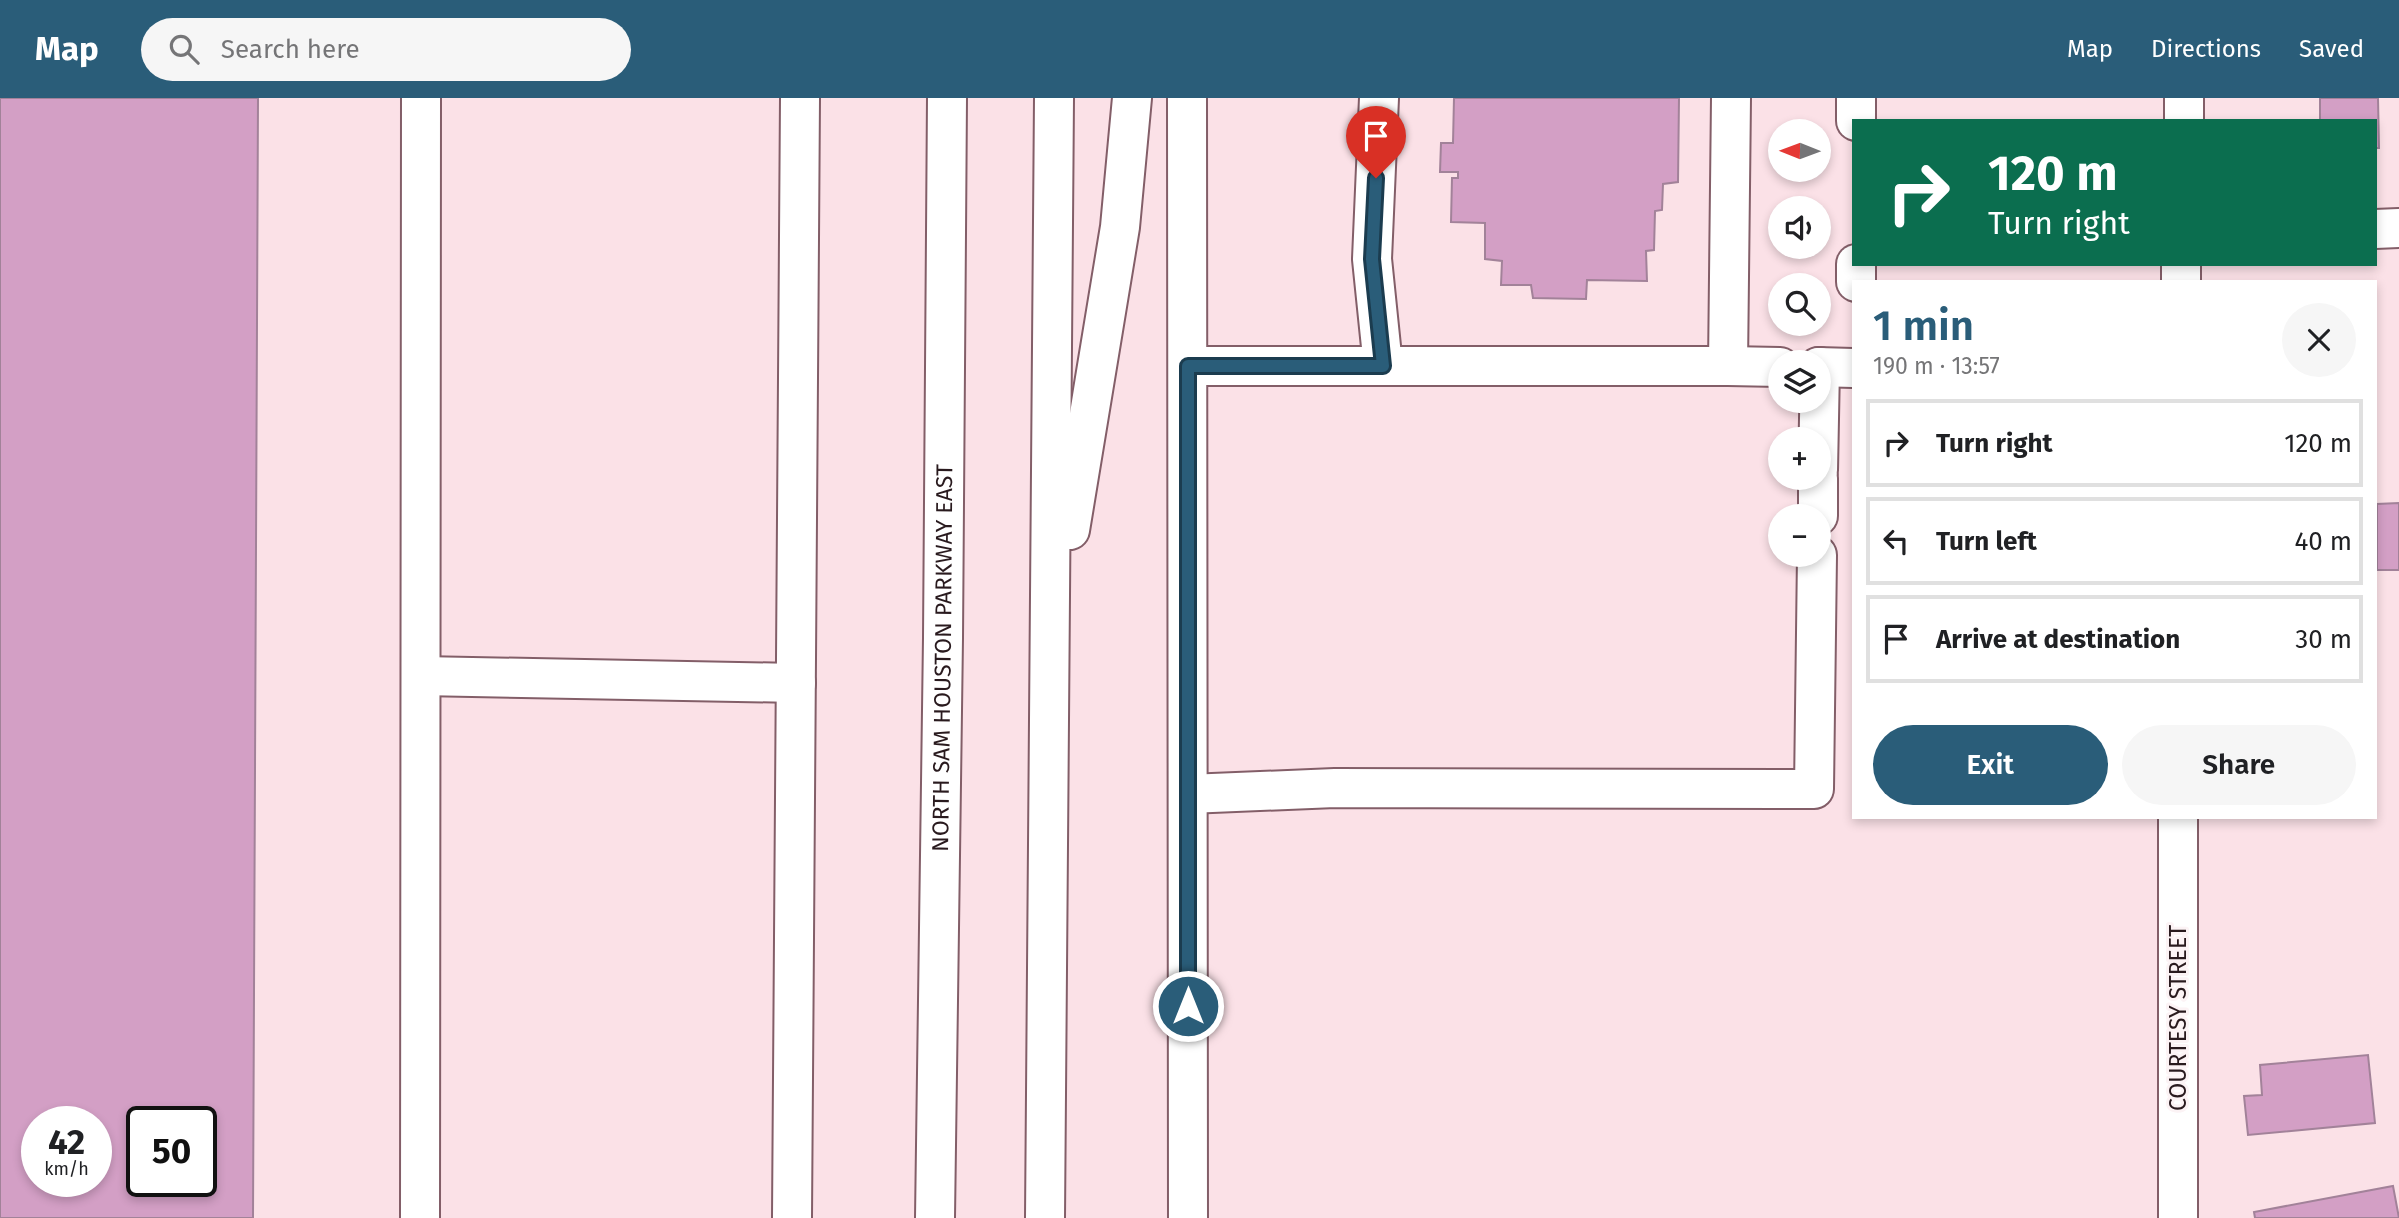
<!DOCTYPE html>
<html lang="en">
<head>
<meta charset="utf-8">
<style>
	:root { --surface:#fff; --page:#f6f6f6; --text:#202124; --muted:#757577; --line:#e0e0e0; --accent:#2a5d79 }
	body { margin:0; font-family:"Fira Sans",sans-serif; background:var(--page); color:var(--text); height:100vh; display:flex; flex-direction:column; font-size:26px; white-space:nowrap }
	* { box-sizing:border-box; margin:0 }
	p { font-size:23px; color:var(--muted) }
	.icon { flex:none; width:38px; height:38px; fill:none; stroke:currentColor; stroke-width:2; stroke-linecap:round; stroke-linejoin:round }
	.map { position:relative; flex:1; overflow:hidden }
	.details { position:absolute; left:1852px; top:182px; width:525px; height:539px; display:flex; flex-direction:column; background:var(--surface); border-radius:0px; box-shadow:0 4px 10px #0003 }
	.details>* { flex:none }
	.guide { position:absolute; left:1852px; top:21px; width:525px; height:147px; border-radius:0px; box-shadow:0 4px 10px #0003; background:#0b6e4f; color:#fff; overflow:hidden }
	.needle { width:46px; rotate:271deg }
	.controls { position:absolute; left:1768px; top:21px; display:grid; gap:14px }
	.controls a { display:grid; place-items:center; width:63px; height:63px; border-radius:50%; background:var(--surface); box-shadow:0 4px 10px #0003; font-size:35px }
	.speed { position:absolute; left:21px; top:1008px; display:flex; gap:14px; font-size:35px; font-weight:700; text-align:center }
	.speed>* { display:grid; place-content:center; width:91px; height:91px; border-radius:50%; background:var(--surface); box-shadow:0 4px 10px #0003; line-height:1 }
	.speed small { font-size:18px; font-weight:400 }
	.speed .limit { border:4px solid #111; border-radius:10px; background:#fff; color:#111 }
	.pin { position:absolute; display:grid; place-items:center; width:60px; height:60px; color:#fff; margin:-72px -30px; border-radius:50% 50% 50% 0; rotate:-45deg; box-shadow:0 0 7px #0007 }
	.pin .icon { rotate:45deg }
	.me { position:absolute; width:77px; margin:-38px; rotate:0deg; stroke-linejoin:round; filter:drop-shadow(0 0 5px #0008) }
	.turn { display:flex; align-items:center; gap:24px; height:147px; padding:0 21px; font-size:32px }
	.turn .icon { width:91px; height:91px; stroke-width:2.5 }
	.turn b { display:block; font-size:49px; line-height:60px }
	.round { display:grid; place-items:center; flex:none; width:74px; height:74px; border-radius:37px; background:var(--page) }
	.summary { display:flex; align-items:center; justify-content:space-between; height:119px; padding:0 21px }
	h1 { font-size:42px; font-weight:600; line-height:52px; color:var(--accent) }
	.cta { display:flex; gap:14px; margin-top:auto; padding:14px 21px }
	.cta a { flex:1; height:80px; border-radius:42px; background:var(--accent); color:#fff; font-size:28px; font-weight:600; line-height:80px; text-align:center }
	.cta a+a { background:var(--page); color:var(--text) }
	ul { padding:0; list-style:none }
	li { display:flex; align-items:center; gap:21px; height:88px; margin:0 14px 10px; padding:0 7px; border:4px solid var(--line); border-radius:0px }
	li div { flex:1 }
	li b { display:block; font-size:26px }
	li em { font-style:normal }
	header { display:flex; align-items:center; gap:42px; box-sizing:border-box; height:98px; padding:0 35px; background:var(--accent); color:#fff }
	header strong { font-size:33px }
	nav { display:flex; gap:38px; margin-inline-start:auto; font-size:24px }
	.search { width:490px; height:63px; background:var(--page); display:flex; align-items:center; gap:18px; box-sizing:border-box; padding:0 24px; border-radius:38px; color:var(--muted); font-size:26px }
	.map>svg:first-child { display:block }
	.building { fill:#d39fc5; stroke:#a28299; stroke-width:2; fill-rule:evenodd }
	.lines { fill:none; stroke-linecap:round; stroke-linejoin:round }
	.minor-casing { stroke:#835e68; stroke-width:42 }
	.major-casing { stroke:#835e68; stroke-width:42 }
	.highway-casing { stroke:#835e68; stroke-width:42 }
	.minor { stroke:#fff; stroke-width:38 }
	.major { stroke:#fff; stroke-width:38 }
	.highway { stroke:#fff; stroke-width:38 }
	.route-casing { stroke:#1b3c4f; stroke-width:18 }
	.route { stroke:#2a5d79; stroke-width:12 }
	.labels { text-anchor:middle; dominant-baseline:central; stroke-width:6; stroke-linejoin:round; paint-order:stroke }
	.street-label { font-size:23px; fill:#291a1e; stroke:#fcf3f5 }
</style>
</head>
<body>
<header>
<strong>Map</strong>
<div class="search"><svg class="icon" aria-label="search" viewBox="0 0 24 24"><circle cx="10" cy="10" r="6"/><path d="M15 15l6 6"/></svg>Search here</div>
<nav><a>Map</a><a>Directions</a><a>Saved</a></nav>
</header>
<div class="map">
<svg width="2399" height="1120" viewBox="0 0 2399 1120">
	<rect width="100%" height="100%" fill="#fbe1e7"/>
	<g class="building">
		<path d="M0 0H258L253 1120H0ZM37 1024H96V1083H37ZM142 1024H201V1083H142Z"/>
		<polygon points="1454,0 1679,0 1678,84 1663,86 1662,112 1655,113 1654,152 1646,153 1647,183 1587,182 1586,201 1533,200 1531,187 1501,187 1502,163 1485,161 1485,125 1451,124 1452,80 1458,80 1458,74 1440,74 1441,45 1453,45"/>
		<polygon points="2320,0 2378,0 2379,50 2375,50 2375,23 2320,23"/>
		<polygon points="2399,405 2399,472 2377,472 2377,406"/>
		<polygon points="2368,957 2375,1025 2248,1037 2244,998 2262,997 2260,967"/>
		<polygon points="2393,1088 2399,1120 2255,1120 2254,1114"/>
	</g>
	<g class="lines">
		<g class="minor-casing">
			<g id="minor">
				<polyline points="1379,0 1372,161 1383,268"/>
				<polyline points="1856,23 1856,0"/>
				<polyline points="2184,23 2184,0"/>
				<polyline points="2375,131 2399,130"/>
				<polyline points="1856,184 1856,166"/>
				<polyline points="2181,184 2181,166"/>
				<polyline points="1188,268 1728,268 1731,0"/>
				<polyline points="1728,268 1780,269"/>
				<polyline points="1818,269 1853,270"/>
				<polyline points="1818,372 1820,269"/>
				<polyline points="1818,418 1818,380"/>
				<polyline points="421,578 796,585"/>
				<polyline points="1188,696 1335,690 1814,691 1817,457"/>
				<polyline points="2178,719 2178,1120"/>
				<polyline points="420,1120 421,0"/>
			</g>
		</g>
		<g class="major-casing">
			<g id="major">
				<polyline points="1187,0 1188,1120"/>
				<polyline points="792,1120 800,0"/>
			</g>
		</g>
		<g class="highway-casing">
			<g id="highway">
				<polyline points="1070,432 1120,129 1132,0"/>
				<path id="s1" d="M935 1120 943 540 947 0"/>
				<polyline points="1045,1120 1054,0"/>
			</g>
		</g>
		<use href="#minor" class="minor"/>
		<use href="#major" class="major"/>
		<use href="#highway" class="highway"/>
	</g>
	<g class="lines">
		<g class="route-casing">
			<polyline id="route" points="1188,908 1188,268 1383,268 1372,161 1376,80"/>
		</g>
		<use href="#route" class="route"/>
	</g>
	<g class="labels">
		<g class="street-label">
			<text stroke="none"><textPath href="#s1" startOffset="560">NORTH SAM HOUSTON PARKWAY EAST</textPath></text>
			<text transform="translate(2178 920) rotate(-90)">COURTESY STREET</text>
		</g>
	</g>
</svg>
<div class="controls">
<a><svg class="needle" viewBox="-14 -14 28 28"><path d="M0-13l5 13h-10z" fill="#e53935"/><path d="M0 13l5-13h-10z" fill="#757577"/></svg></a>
<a><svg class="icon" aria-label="sound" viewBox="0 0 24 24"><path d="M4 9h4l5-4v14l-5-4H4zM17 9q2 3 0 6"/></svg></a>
<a><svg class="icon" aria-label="search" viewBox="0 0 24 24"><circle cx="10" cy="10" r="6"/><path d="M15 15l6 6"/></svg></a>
<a><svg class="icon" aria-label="layers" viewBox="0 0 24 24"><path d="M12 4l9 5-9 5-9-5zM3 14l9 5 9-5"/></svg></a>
<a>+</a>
<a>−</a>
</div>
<div class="speed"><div>42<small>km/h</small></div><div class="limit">50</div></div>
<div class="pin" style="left:1376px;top:80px;background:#d93025"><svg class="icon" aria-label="arrive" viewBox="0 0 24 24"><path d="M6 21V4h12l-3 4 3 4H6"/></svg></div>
<svg class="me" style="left:1188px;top:908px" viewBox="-20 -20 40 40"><circle r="17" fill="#2a5d79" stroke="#fff" stroke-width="3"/><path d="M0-11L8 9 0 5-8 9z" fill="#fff"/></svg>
<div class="guide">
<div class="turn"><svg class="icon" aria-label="right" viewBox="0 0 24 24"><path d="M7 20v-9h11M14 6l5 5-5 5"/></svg><div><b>120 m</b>Turn right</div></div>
</div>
<section class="details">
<div class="summary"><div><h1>1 min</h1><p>190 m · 13:57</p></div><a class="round"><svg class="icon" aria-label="close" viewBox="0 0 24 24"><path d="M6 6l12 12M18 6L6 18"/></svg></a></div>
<ul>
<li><svg class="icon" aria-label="right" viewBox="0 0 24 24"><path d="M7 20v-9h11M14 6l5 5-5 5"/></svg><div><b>Turn right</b></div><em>120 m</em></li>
<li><svg class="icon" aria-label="left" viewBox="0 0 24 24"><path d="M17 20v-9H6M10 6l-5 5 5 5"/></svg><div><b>Turn left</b></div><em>40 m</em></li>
<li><svg class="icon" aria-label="arrive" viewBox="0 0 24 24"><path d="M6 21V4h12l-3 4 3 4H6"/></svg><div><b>Arrive at destination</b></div><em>30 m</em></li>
</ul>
<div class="cta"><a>Exit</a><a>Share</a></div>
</section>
</div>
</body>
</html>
